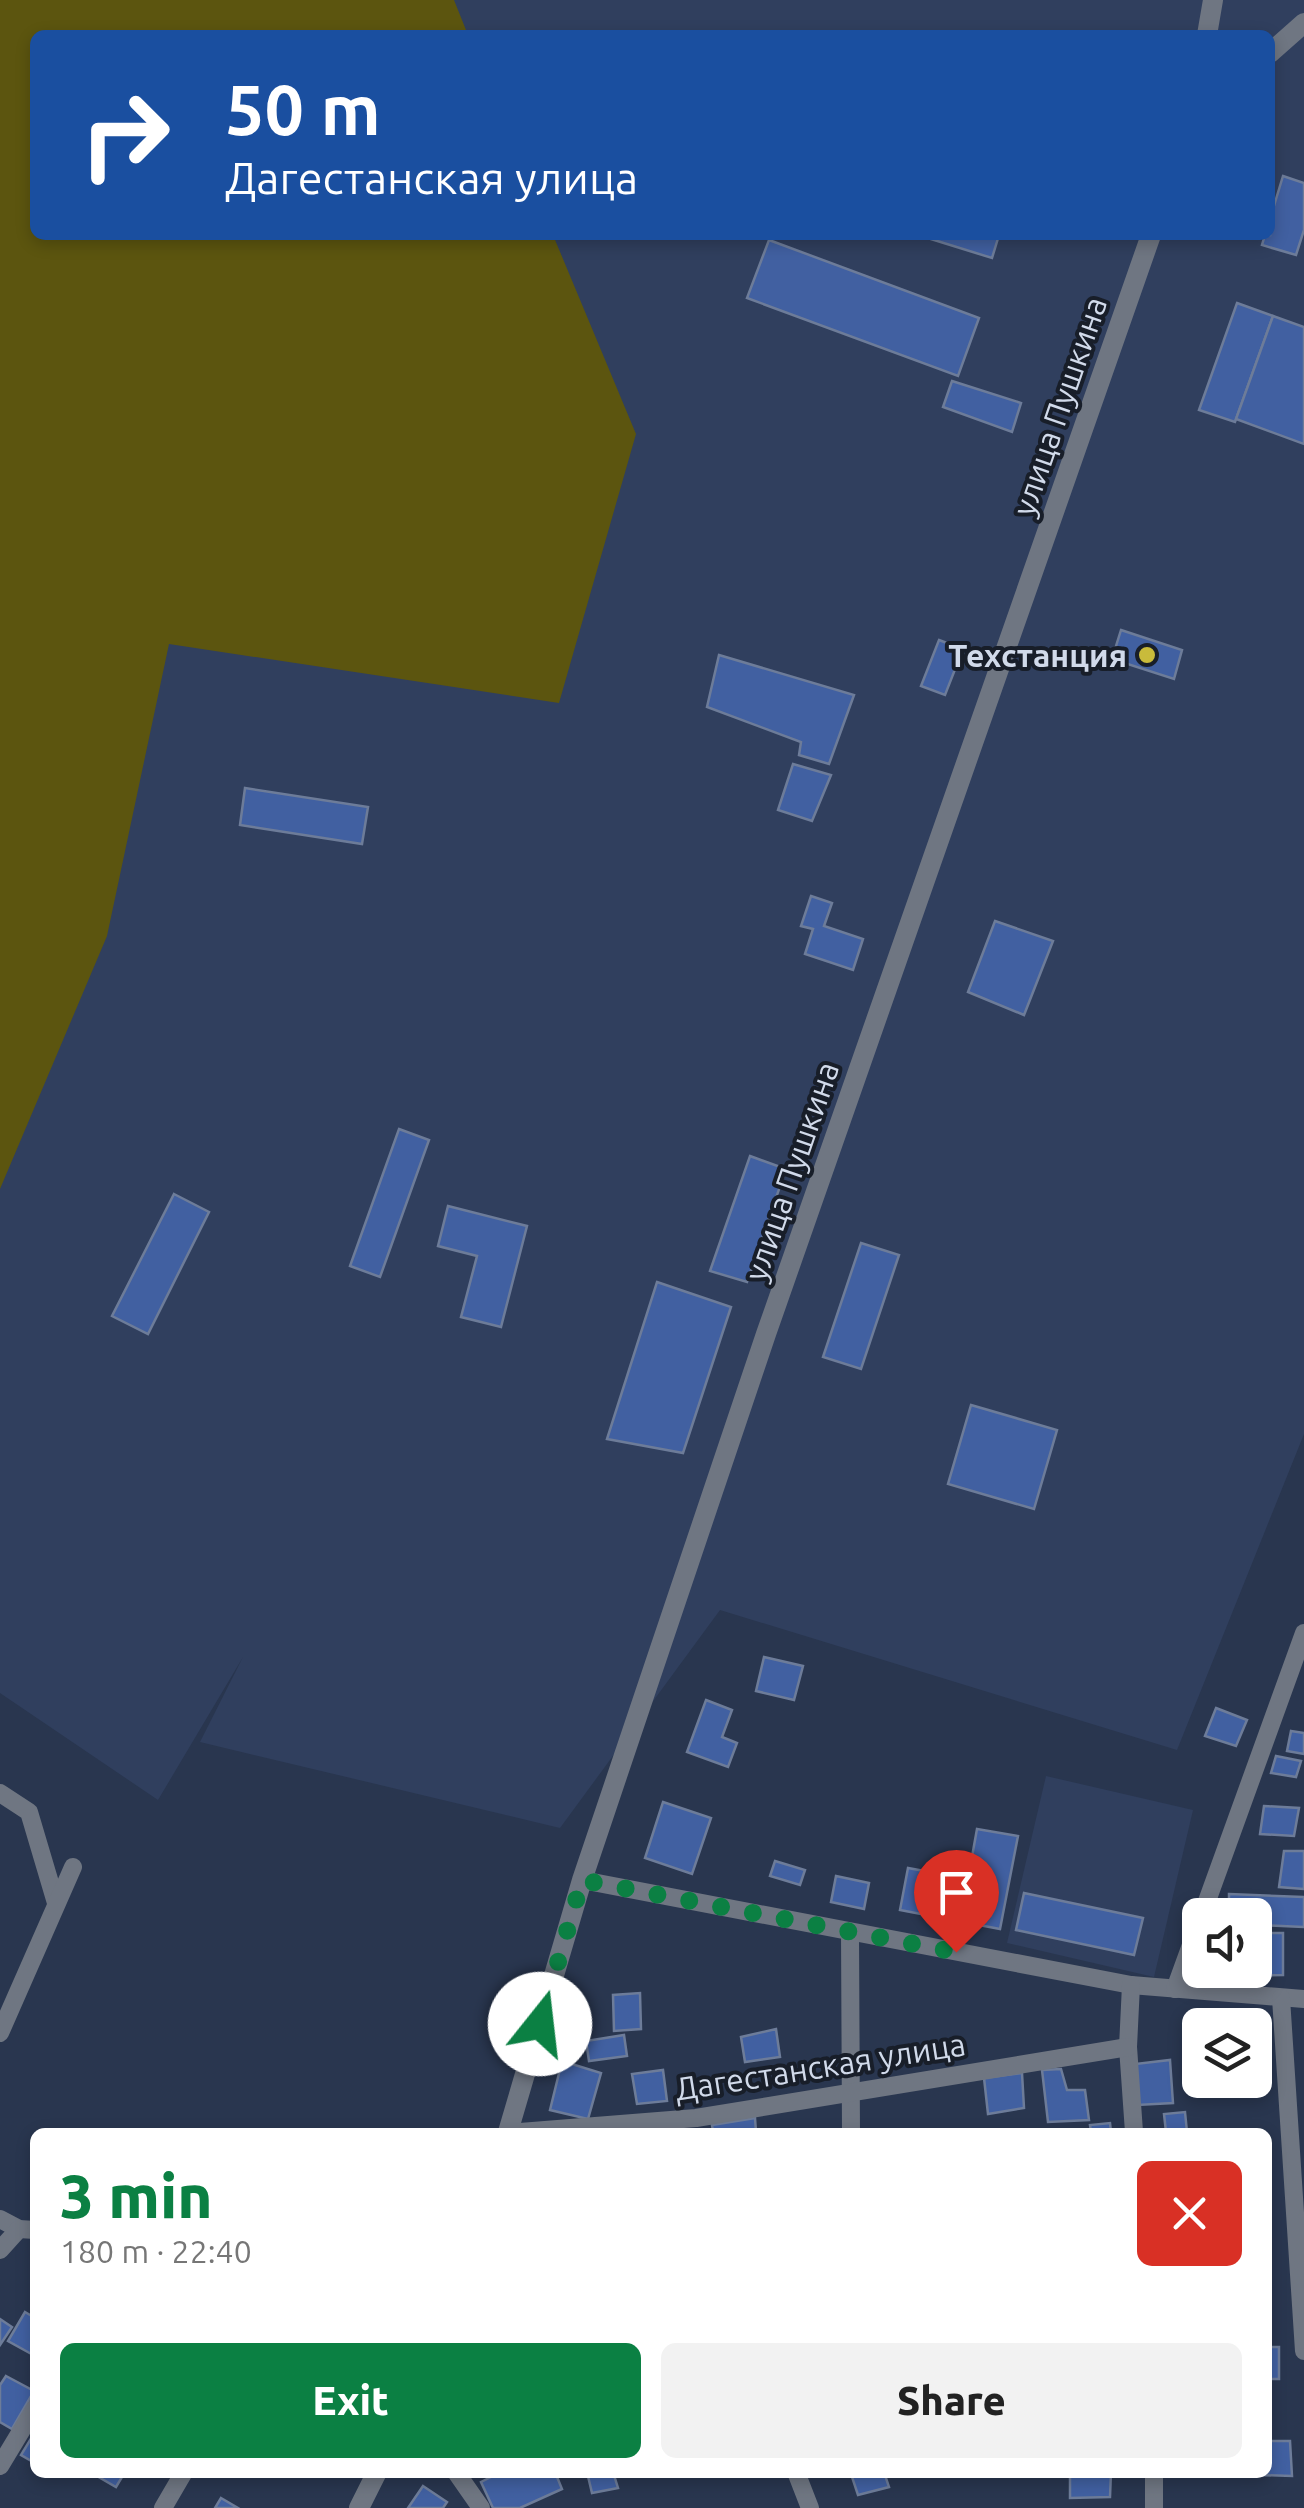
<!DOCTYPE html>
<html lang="en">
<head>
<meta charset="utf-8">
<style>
	:root { --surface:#fff; --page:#f2f2f2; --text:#222; --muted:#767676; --accent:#0b8043 }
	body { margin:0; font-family:Ubuntu,sans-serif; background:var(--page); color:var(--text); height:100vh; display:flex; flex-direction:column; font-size:38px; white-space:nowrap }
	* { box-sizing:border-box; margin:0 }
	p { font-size:32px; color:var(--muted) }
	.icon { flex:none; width:55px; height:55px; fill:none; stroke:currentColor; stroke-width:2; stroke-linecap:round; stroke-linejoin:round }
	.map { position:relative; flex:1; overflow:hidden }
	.sheet { position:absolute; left:30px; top:2128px; width:1242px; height:350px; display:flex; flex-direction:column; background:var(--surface); border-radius:15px; box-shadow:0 5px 15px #0003 }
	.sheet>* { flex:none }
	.guide { position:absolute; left:30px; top:30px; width:1245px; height:210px; border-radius:15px; box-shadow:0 5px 15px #0003; background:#1a4fa0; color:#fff; overflow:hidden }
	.controls { position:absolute; left:1182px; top:1898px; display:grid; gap:20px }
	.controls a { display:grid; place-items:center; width:90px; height:90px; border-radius:15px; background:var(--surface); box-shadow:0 5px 15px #0003; font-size:50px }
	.pin { position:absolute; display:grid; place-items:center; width:85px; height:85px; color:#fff; margin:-102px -42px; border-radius:50% 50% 50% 0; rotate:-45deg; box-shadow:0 0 10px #0007 }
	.pin .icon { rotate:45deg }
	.me { position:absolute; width:110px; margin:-55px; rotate:16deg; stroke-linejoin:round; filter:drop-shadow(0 0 8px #0008) }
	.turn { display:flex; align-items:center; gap:35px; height:210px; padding:0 30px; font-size:45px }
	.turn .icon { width:130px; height:130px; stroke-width:2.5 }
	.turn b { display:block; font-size:70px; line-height:85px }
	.round { display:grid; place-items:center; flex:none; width:105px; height:105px; border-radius:15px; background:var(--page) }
	.summary { display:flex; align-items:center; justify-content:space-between; height:170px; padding:0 30px }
	h1 { font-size:60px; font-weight:800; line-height:75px; color:var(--accent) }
	.button { display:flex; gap:20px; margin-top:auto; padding:20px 30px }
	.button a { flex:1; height:115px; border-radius:15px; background:var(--accent); color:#fff; font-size:40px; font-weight:800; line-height:115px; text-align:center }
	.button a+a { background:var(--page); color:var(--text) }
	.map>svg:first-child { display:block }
	.built { fill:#303f5e }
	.green { fill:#5c550f }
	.building { fill:#4160a1; stroke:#6d7c99; stroke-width:2.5 }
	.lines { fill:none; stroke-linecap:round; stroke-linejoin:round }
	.minor { stroke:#6f7682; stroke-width:18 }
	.tertiary { stroke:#6f7682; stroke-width:20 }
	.route { stroke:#0b8043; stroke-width:18; stroke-dasharray:0 32.4 }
	.poi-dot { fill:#c9bb3b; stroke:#181e29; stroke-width:4 }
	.labels { text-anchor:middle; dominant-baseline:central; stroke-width:8; stroke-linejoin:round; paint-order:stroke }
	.street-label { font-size:32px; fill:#d1daea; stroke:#181e29 }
	.poi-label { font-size:32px; font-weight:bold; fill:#d1daea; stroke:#181e29; text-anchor:end }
</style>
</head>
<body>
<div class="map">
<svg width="1304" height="2508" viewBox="0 0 1304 2508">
	<rect width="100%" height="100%" fill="#29364f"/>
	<g class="built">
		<polygon points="440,0 1304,0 1304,1434 1177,1750 720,1610 560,1828 200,1742 243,1657 158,1800 0,1693 0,1133 143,631 527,235 1270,235 1270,35 453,35"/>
		<polygon points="1046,1776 1193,1810 1154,1977 1007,1943"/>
	</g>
	<polygon class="green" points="0,0 454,0 468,35 35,35 35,235 553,235 636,434 559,703 169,644 107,936 0,1189"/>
	<g class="building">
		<polygon points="1283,176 1304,183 1304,230 1296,255 1262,245 1265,235 1270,235 1270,219"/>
		<polygon points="918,235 999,235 992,258"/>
		<polygon points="769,240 979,318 958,376 747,298"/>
		<polygon points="1237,303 1273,316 1235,422 1199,410"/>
		<polygon points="1273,316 1304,327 1304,444 1236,419"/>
		<polygon points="952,381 1021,403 1012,432 943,407"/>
		<polygon points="1121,630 1182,650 1174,679 1112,659"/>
		<polygon points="939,640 963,649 945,695 921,686"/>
		<polygon points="719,655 854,695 829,764 799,755 801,742 707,707"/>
		<polygon points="793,764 831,775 812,821 778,810"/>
		<polygon points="245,788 368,807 362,844 240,825"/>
		<polygon points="811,896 832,903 824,926 863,939 853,970 805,954 813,929 801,926"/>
		<polygon points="995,921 1053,941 1024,1015 968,992"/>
		<polygon points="399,1129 429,1140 380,1277 350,1266"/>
		<polygon points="750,1156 786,1169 747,1282 710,1271"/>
		<polygon points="174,1194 209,1212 148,1334 112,1316"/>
		<polygon points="448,1206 527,1226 501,1327 461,1317 477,1256 438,1246"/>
		<polygon points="861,1243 899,1255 861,1369 823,1357"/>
		<polygon points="657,1282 731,1307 683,1453 607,1439"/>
		<polygon points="971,1405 1057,1430 1034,1509 948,1484"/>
		<polygon points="764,1657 803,1666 794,1700 756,1691"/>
		<polygon points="706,1700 732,1710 722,1737 737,1743 728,1767 687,1752"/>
		<polygon points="1216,1708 1247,1720 1236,1746 1205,1736"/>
		<polygon points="1291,1731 1304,1733 1304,1754 1287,1751"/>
		<polygon points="1276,1756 1301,1761 1296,1777 1271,1773"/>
		<polygon points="663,1802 711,1818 692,1874 645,1858"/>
		<polygon points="1264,1806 1299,1808 1294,1836 1260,1834"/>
		<polygon points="977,1829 1018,1836 1000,1929 900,1910 908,1868 968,1879"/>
		<polygon points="1284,1851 1304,1851 1304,1889 1279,1887"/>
		<polygon points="775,1861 805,1870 800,1885 770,1876"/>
		<polygon points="836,1876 869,1883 864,1909 831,1902"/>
		<polygon points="1024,1893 1143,1918 1134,1955 1016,1930"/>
		<polygon points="1229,1894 1304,1897 1304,1927 1255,1925 1252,1912 1229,1911"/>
		<polygon points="1255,1933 1283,1933 1283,1975 1216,1976 1216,1970 1255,1970"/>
		<polygon points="640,1993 641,2029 614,2031 613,1995"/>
		<polygon points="776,2029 780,2057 745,2062 741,2037"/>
		<polygon points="624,2035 627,2056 589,2061 586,2041"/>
		<polygon points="1170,2060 1173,2103 1137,2105 1135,2064"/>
		<polygon points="562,2061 601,2073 588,2119 550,2110"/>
		<polygon points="1061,2069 1067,2090 1085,2090 1089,2120 1048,2122 1042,2070"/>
		<polygon points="663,2070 667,2101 637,2104 632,2074"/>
		<polygon points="1022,2073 1024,2108 988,2114 984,2078"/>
		<polygon points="1185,2112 1187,2132 1166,2132 1164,2114"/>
		<polygon points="755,2118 756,2132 713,2132 712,2125"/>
		<polygon points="1110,2123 1111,2132 1091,2132 1090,2125"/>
		<polygon points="25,2312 35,2318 35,2356 8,2341"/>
		<polygon points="0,2319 12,2327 0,2345"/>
		<rect x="1268" y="2347" width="11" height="32"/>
		<polygon points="6,2376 34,2391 12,2429 0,2422 0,2385"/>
		<polygon points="35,2432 35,2463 21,2455"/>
		<polygon points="1268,2441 1290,2441 1292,2476 1258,2475 1258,2472 1268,2472"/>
		<polygon points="90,2472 125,2472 116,2487"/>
		<polygon points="501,2472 555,2472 562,2489 520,2508 493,2508 481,2482"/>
		<polygon points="587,2472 613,2472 618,2488 592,2493"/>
		<polygon points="855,2472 884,2472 889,2487 858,2495 851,2474"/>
		<polygon points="1070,2472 1111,2472 1110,2497 1070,2498"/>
		<polygon points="423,2486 447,2502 443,2508 408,2508"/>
		<polygon points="221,2498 238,2508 215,2508"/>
	</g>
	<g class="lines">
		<g class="minor">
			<polyline points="0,1793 29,1812 56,1903"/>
			<polyline points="582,1880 1131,1985 1304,1999"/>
			<polyline points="1202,1915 1304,1633"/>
			<polyline points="850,1932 851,2132"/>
			<polyline points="1131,1985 1128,2047 1134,2132"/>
			<polyline points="1175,1989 1200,1920"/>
			<polyline points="1281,1998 1304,2351"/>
			<polyline points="0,2033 73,1867"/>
			<polyline points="520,2132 696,2118 1128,2047"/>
			<polyline points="0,2219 19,2229 35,2230"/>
			<polyline points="0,2250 19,2229"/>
			<polyline points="0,2466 35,2408"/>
			<polyline points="456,2472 481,2508"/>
			<polyline points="796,2472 810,2508"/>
			<polyline points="1154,2472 1154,2508"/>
			<polyline points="163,2508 184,2472"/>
		</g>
		<g class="tertiary">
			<polyline points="1207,35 1213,0"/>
			<polyline points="1270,53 1304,23"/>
			<polyline points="508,2132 582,1880 766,1334 1151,235"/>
			<polyline points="359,2508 377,2472"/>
		</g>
	</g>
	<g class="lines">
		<polyline class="route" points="540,2024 582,1880 956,1952"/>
	</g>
	<circle class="poi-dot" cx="1147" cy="655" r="10"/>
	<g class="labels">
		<g class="street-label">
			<text transform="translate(1059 406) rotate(-71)">улица Пушкина</text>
			<text transform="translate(791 1171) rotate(-71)">улица Пушкина</text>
			<text transform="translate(820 2066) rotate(-9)">Дагестанская улица</text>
		</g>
		<g class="poi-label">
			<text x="1127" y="655">Техстанция</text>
		</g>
	</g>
</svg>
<div class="controls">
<a><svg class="icon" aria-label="sound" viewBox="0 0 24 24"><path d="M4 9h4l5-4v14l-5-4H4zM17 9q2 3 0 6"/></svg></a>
<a><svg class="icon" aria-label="layers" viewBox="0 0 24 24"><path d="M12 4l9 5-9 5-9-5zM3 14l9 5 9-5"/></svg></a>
</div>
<div class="pin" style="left:956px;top:1952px;background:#d93025"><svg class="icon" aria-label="arrive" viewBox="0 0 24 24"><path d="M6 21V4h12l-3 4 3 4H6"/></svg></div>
<svg class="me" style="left:540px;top:2024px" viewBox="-20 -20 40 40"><circle r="19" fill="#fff"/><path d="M0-13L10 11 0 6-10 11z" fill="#0b8043"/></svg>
<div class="guide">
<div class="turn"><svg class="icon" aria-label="right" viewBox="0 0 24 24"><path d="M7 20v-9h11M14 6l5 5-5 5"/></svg><div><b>50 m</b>Дагестанская улица</div></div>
</div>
<section class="sheet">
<div class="summary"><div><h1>3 min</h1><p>180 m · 22:40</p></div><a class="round" style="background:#d93025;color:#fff"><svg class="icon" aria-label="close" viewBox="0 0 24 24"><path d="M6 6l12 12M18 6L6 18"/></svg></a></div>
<div class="button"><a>Exit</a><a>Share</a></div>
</section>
</div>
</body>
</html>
